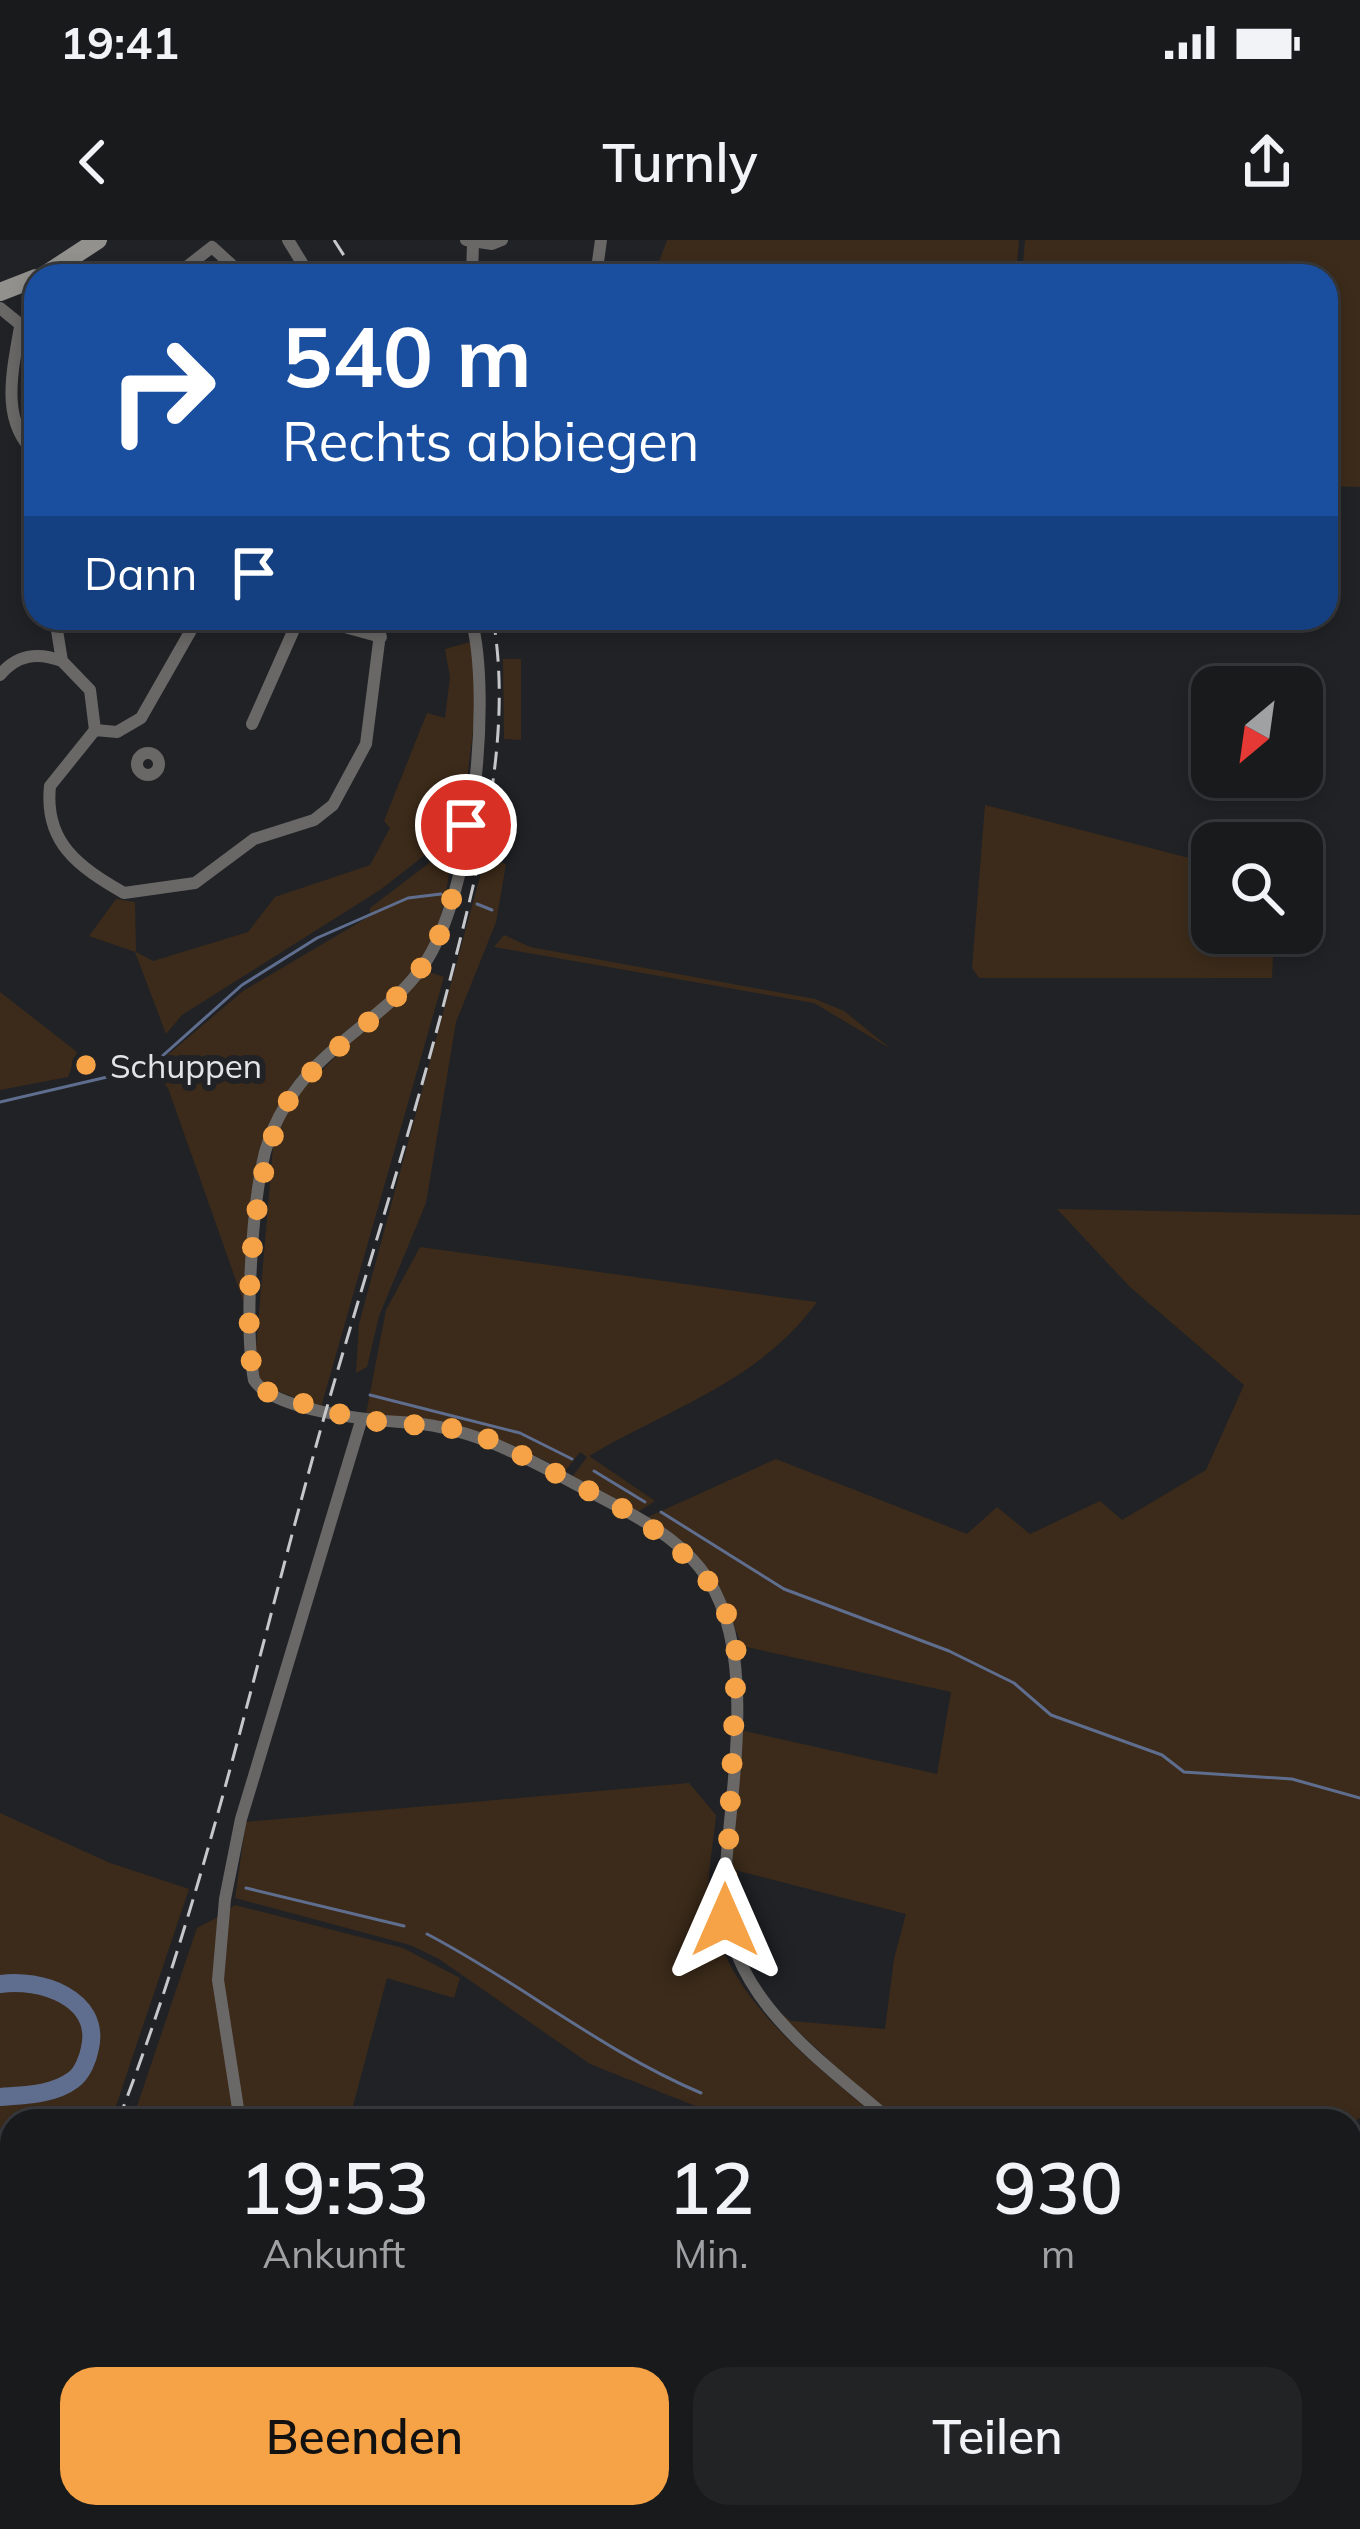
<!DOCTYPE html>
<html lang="de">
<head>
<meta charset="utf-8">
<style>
	:root { --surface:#181a1c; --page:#212325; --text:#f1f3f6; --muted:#9fa1a3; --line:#36383b; --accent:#f5a346 }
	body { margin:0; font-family:Mulish,sans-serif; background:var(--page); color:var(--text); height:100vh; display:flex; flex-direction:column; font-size:45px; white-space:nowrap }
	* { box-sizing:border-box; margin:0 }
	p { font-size:39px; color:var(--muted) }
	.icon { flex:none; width:66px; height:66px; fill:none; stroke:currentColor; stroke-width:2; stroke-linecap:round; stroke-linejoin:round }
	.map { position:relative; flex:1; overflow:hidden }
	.side { position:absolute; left:0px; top:1869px; width:1362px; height:420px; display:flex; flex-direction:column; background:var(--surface); border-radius:36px 36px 0 0; box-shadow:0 6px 18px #0003,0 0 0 3px var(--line) }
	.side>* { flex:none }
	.top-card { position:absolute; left:24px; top:24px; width:1314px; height:366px; border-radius:36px; box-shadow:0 6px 18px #0003,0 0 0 3px var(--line); background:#1a4fa0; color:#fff; overflow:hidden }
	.needle { width:78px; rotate:209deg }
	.fabs { position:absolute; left:1191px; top:426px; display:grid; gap:24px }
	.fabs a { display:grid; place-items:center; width:132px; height:132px; border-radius:24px; background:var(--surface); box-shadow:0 6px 18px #0003,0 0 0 3px var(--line); font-size:60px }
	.pin { position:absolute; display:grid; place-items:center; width:102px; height:102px; color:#fff; margin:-51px; border:6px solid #fff; border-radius:50%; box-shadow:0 3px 12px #0007 }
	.me { position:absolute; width:132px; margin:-66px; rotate:0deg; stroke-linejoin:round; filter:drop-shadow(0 0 9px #0008) }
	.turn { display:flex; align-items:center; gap:42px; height:252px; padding:0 60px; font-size:54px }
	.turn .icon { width:156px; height:156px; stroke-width:2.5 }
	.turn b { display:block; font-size:84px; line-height:102px }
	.then { display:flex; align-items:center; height:114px; padding:0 60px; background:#0003; gap:24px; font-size:45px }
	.eta { display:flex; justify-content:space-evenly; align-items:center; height:204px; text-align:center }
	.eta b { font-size:72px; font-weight:600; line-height:84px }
	.button { display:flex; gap:24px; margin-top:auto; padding:24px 60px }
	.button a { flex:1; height:138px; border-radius:36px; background:var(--accent); color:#111; font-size:48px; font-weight:600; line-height:138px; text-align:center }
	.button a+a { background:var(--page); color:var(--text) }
	.status { display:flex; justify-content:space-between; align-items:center; height:84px; padding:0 60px; background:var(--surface); direction:ltr }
	.status svg { height:33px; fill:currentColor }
	header { display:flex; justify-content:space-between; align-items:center; height:156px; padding:0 60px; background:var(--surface); font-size:54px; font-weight:600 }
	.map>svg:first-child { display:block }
	.green { fill:#3c2b1a }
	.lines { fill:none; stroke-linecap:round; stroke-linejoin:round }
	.stream { stroke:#5f6e8e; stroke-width:3 }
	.river { stroke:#5f6e8e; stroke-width:18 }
	.street { stroke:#6a6867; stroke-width:12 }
	.secondary { stroke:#93918e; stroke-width:18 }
	.rail { stroke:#c6c7ca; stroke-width:3; stroke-dasharray:18 9; stroke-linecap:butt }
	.route { stroke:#f5a346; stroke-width:21; stroke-dasharray:0 37.8 }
	.poi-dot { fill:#f5a346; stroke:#202226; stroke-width:4.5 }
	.labels { text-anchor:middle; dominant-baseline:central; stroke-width:12; stroke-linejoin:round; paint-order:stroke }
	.poi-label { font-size:33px; fill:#e3e4e7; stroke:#202226; text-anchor:start }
</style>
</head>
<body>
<div class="status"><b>19:41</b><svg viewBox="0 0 49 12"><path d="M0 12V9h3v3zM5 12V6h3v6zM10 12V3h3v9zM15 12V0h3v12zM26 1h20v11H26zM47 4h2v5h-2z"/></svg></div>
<header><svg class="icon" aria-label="back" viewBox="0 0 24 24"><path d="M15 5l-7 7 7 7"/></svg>Turnly<svg class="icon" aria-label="share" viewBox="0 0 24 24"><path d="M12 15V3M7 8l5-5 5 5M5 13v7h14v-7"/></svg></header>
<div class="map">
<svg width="1360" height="2289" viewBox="0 0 1360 2289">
	<rect width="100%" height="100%" fill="#202226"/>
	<g class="green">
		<polygon points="667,0 1019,0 1016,36 654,36"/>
		<polygon points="1025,0 1360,0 1360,247 1326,246 1326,36 1022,36"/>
		<polygon points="473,401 477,459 461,587 380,650 182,775 166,794 135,712 89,696 116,659 135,662 136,712 153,721 248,692 275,657 370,625 390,588 384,581 427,473 445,478 450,437 445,409"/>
		<polygon points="503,419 521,419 521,500 504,499"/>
		<polygon points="985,565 1212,624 1212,693 1274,693 1272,738 979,738 972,728"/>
		<path d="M454 604C447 643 443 695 417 727 380 772 322 801 289 849 259 891 253 1012 245 1066L168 848 151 829 243 751 370 676V668Z"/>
		<polygon points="485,618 506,624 496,682 456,782 426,963 379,1076 367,1127 356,1133 359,1084"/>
		<polygon points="504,695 530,707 815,759 844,771 891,809 814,763 494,707"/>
		<polygon points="423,730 444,737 321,1167 266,1147 254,1132 273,907 283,879 303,849"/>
		<polygon points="0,752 77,812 68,837 0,850"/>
		<path d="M1057 969 1360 975V1878L1350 1884 894 1881 769 1764 791 1781 885 1789 894 1719 906 1674 727 1628 740 1490 937 1534 951 1452 742 1406C722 1348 693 1316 646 1278L776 1219 967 1294 997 1267 1030 1294 1100 1261 1122 1280 1206 1230 1244 1145 1130 1047Z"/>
		<path d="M420 1007 785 1058 817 1062C759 1142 670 1168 589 1216L655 1261 636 1273 573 1236 587 1217 580 1212 566 1230C499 1199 439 1178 366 1174L386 1070Z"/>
		<path d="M689 1543 716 1575C714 1603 705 1640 710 1668 728 1763 814 1823 882 1881H733L590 1824 439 1719 410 1705 235 1658 246 1582Z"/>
		<polygon points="0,1573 110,1623 189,1649 111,1881 12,1881 12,2087 0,2111"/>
		<polygon points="235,1665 403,1708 460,1738 454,1758 387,1738 349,1881 243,1881 223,1753 228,1670"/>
		<polygon points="220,1676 214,1717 235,1881 132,1881 197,1688"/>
		<polygon points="1360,2214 1360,2289 936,2289 957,2277 1350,2277 1350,2215"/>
		<polygon points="260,2277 719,2277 755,2286 259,2289"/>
	</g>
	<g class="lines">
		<g class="stream">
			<polyline points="477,664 492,670"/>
			<polyline points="0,862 150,827 242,745 317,698 408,658 441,654"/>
			<polyline points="370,1155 520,1193 572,1219"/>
			<polyline points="594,1231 645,1262"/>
			<polyline points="661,1272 784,1349 949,1411 1014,1443 1051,1475 1162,1515 1184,1532 1292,1539 1360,1558"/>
			<polyline points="246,1648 404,1686"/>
			<path d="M427 1694C521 1743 602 1811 701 1853"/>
		</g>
		<g class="river">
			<path d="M0 1744C40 1738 101 1758 90 1808 88 1819 82 1834 73 1840 53 1855 24 1855 0 1857"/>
			<polyline points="0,1967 0,1992"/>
		</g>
		<g class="street">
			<polyline points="288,0 310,36"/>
			<polyline points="466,0 492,4 502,0"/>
			<polyline points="175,36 212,7 244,36"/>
			<polyline points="472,36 473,3"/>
			<polyline points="596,36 601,0"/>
			<polyline points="0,68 36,97"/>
			<path d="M20 87C12 133 0 182 36 214"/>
			<polyline points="55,378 62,421 90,450 95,490"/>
			<path d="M198 378 141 478 117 492 95 490 50 546C44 603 79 627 124 653L195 643 254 599 314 580 333 565 366 504 382 378"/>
			<polyline points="312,378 381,397"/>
			<path d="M471 378C493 459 472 656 423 726 396 765 349 792 316 826 293 849 274 880 265 912 252 964 244 1088 254 1140 273 1170 366 1180 400 1182 468 1185 521 1215 579 1246 620 1268 671 1291 700 1328 764 1408 727 1560 724 1658 730 1760 820 1819 891 1881"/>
			<path d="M0 435C17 414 38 412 62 421"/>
			<polyline points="252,484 299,378"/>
			<circle cx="148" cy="524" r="11"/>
			<polyline points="240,1881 218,1740 225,1659 241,1579 361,1181"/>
			<polyline points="0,2223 12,2220"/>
			<polyline points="900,2277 933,2285"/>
			<polyline points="256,2289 258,2277"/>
			<polyline points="875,2289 876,2277"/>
		</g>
		<g class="secondary">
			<polyline points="43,36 98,0"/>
			<polyline points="0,52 36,38"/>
			<polyline points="1350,2210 1360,2209"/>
			<polyline points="927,2289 949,2277"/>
		</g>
		<g class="rail">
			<polyline points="334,0 357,36"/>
			<path d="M118 1881C207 1652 258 1410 325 1174 368 1025 415 879 453 728 481 616 513 495 493 378"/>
			<polyline points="0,2124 12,2099"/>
		</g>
	</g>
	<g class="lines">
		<path class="route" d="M466 585C458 632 451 685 423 725 390 775 329 805 293 854 254 907 241 1076 254 1140L270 1154 361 1180 450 1188 495 1201 638 1277 699 1327 725 1368 737 1414 725 1680"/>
	</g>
	<circle class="poi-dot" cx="86" cy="825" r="12"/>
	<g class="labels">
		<g class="poi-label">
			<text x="110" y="825">Schuppen</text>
		</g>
	</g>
</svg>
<div class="fabs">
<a><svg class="needle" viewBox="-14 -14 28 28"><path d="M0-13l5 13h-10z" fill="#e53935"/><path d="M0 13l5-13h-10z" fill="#9fa1a3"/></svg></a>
<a><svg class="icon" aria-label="search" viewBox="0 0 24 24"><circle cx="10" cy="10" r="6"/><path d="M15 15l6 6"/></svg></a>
</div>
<div class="pin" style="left:466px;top:585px;background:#d93025"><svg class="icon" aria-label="arrive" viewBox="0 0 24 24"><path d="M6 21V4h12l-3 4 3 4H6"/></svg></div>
<svg class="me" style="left:725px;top:1680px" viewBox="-20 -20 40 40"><path d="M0-17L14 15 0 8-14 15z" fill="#f5a346" stroke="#fff" stroke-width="4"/></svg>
<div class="top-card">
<div class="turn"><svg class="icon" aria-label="right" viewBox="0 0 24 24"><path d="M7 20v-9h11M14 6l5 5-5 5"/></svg><div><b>540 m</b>Rechts abbiegen</div></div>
<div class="then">Dann<svg class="icon" aria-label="arrive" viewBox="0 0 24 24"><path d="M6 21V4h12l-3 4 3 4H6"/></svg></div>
</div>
<section class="side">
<div class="eta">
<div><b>19:53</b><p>Ankunft</p></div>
<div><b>12</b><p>Min.</p></div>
<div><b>930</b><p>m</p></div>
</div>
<div class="button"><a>Beenden</a><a>Teilen</a></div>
</section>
</div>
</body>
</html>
